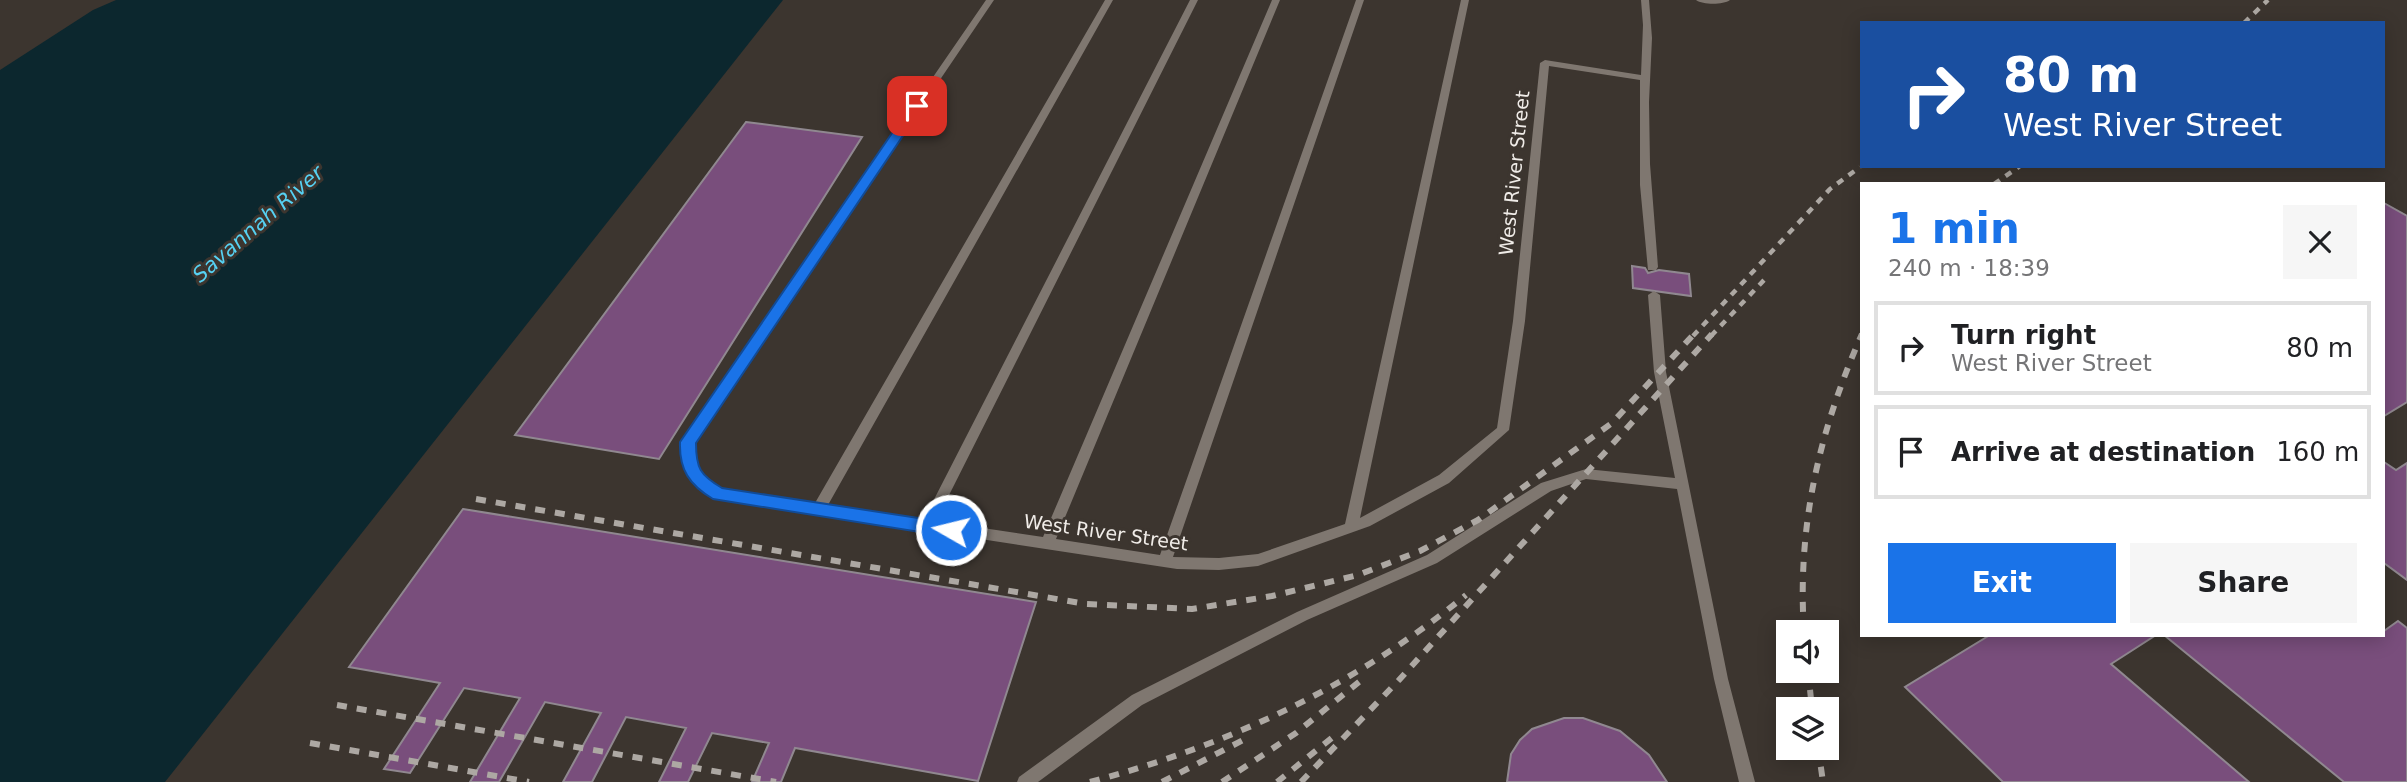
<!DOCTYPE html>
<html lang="en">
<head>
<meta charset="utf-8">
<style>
	:root { --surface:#fff; --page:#f6f6f6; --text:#202124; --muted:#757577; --line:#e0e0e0; --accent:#1a73e8 }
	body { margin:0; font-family:"DejaVu Sans",sans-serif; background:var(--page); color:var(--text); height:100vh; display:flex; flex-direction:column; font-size:26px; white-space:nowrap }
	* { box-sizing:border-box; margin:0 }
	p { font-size:23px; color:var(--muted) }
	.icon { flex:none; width:38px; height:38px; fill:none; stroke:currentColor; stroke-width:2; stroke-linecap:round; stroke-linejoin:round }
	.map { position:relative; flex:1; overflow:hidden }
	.details { position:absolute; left:1860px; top:182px; width:525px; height:455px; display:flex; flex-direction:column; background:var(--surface); border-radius:0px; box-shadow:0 4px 18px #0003 }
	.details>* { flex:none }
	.top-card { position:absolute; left:1860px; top:21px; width:525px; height:147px; border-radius:0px; box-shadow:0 4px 18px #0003; background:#1a4fa0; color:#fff; overflow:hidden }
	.buttons { position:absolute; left:1776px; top:620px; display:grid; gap:14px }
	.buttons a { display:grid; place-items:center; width:63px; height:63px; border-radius:0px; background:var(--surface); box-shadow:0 4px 18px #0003; font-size:35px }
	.pin { position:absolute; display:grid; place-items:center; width:60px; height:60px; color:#fff; margin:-30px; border-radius:14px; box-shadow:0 4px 10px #0006 }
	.me { position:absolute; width:77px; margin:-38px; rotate:278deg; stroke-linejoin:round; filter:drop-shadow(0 0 5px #0008) }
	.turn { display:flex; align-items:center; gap:24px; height:147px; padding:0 28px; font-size:32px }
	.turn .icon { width:91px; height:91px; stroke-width:2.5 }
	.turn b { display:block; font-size:49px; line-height:60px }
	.round { display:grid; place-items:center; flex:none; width:74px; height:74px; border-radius:0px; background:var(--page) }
	.head { display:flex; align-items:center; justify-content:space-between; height:119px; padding:0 28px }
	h1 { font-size:42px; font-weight:600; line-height:52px; color:var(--accent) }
	.action { display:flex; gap:14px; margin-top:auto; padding:14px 28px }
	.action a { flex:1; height:80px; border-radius:0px; background:var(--accent); color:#fff; font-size:28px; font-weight:600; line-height:80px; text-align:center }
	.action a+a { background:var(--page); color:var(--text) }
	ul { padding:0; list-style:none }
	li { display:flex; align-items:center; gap:21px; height:94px; margin:0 14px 10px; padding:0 14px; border:4px solid var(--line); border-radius:0px }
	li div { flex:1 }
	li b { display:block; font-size:26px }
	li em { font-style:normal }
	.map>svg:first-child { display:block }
	.water { fill:#0c272e }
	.building { fill:#794e7c; stroke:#908890; stroke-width:2 }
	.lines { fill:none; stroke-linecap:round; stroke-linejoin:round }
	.lane { fill:#7f7770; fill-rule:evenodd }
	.rail-far1 { stroke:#ada8a3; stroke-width:4.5; stroke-dasharray:7 7; stroke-linecap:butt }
	.rail { stroke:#ada8a3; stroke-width:6; stroke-dasharray:10 10; stroke-linecap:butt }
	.route { fill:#1a73e8; stroke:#114b97; stroke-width:2 }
	.labels { text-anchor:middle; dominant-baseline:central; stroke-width:6; stroke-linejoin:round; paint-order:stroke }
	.street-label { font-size:19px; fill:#f0ece8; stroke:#3c352f }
	.water-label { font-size:21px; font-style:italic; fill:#56d1f2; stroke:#3c352f }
</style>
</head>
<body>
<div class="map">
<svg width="2407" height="782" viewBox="0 0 2407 782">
	<rect width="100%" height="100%" fill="#3c352f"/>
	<polygon class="water" points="116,0 783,0 165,782 0,782 0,70 93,10"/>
	<g class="building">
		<polygon points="746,122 862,137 659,459 515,435"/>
		<polygon points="2384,203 2407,216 2407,402 2384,416"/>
		<polygon points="1632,266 1645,268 1648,273 1659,270 1689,274 1691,296 1633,288"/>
		<polygon points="2384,462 2396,470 2407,463 2407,580 2384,563"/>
		<polygon points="463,509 1036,602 978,781 795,748 781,782 752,782 769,743 712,733 688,782 659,782 686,728 626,717 592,782 563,782 601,713 545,702 499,782 470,782 520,698 464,688 410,773 384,769 440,683 349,667"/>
		<polygon points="2398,621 2407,628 2407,782 2344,782 2164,635 2384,635 2384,631"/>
		<polygon points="1990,635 2156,635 2111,664 2249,782 2003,782 1905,687"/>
		<polygon points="1564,718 1583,718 1620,731 1649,755 1667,782 1507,782 1511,754 1520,740 1532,729"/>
	</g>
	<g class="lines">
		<g class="lane">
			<path d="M986 0H994L694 443C695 465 703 478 722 489L815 503 1105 0H1113L828 505 924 519 1190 0H1198L936 521 1043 537 1272 0H1280L1056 539 1160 555 1356 0H1364L1173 557 1219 558 1258 554 1345 524 1461 0H1469L1360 518 1439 475 1497 428 1513 321 1540 63 1545 60 1641 75 1643 25 1641 0H1649L1652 38 1649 102 1650 164 1658 267 1656 270H1648L1640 185V80L1549 66 1525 321 1509 430 1449 483 1370 526 1258 566 1219 570 1177 569 719 499 700 488 690 476 683 459 682 442Z"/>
			<path d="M1696 0H1730C1723 5 1703 5 1696 0Z"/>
			<polygon points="1654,291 1660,295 1666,372 1728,679 1755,782 1739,782 1714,679 1677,489 1586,479 1551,491 1437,563 1307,620 1142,705 1038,782 1017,782 1019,777 1132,695 1297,612 1427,555 1541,483 1586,469 1675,478 1654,372 1648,295"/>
		</g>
		<g class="rail-far1">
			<polyline points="2244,23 2268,0"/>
			<polyline points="1994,184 2020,166"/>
			<polyline points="1693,336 1830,189 1860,167"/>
			<polyline points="1711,336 1766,278"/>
		</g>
		<g class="rail">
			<polyline points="476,499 1086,604 1192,609 1272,596 1358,575 1420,551 1478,520 1612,423 1694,334"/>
			<path d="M1804 632C1797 526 1819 431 1862 334"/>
			<polyline points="1808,670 1812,709"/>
			<polyline points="337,705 776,782"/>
			<polyline points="310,743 529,782"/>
			<polyline points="1818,747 1823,782"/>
			<path d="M1090 782C1229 745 1355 686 1466 595"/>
			<polyline points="1162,782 1249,737"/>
			<polyline points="1222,782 1296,733 1365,677"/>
			<polyline points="1277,782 1333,737"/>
			<polyline points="1301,782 1399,680 1712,334"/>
		</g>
	</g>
	<path class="route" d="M917 102 923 106 696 443C696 468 700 475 722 488L951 523 960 530 951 537 713 499C689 485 679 469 680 442L912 104Z"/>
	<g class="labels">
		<g class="street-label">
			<text transform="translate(1514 173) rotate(-84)">West River Street</text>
			<text transform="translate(1106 532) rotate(8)">West River Street</text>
		</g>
		<g class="water-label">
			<text transform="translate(258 224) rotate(-41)">Savannah River</text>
		</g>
	</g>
</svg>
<div class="buttons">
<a><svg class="icon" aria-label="sound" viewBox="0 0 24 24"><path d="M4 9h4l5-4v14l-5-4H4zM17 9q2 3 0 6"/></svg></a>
<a><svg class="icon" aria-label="layers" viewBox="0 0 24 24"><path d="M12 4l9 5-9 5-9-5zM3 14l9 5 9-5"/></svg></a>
</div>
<div class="pin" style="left:917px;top:106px;background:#d93025"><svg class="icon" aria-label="arrive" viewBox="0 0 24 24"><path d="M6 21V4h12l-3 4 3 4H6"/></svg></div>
<svg class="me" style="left:951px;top:530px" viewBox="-20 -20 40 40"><circle r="17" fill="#1a73e8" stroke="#fff" stroke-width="3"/><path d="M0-11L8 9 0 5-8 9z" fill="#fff"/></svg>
<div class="top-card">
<div class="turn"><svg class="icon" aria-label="right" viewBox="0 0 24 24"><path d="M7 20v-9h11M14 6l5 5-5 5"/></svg><div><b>80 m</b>West River Street</div></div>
</div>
<section class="details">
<div class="head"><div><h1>1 min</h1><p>240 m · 18:39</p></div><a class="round"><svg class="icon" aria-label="close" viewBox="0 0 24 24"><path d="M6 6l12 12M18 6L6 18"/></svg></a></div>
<ul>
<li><svg class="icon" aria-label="right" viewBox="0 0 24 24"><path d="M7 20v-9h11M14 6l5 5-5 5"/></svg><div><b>Turn right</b><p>West River Street</p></div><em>80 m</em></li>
<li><svg class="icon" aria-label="arrive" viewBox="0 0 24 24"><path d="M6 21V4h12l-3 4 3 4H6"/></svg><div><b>Arrive at destination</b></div><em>160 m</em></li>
</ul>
<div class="action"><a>Exit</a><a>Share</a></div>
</section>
</div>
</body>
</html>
